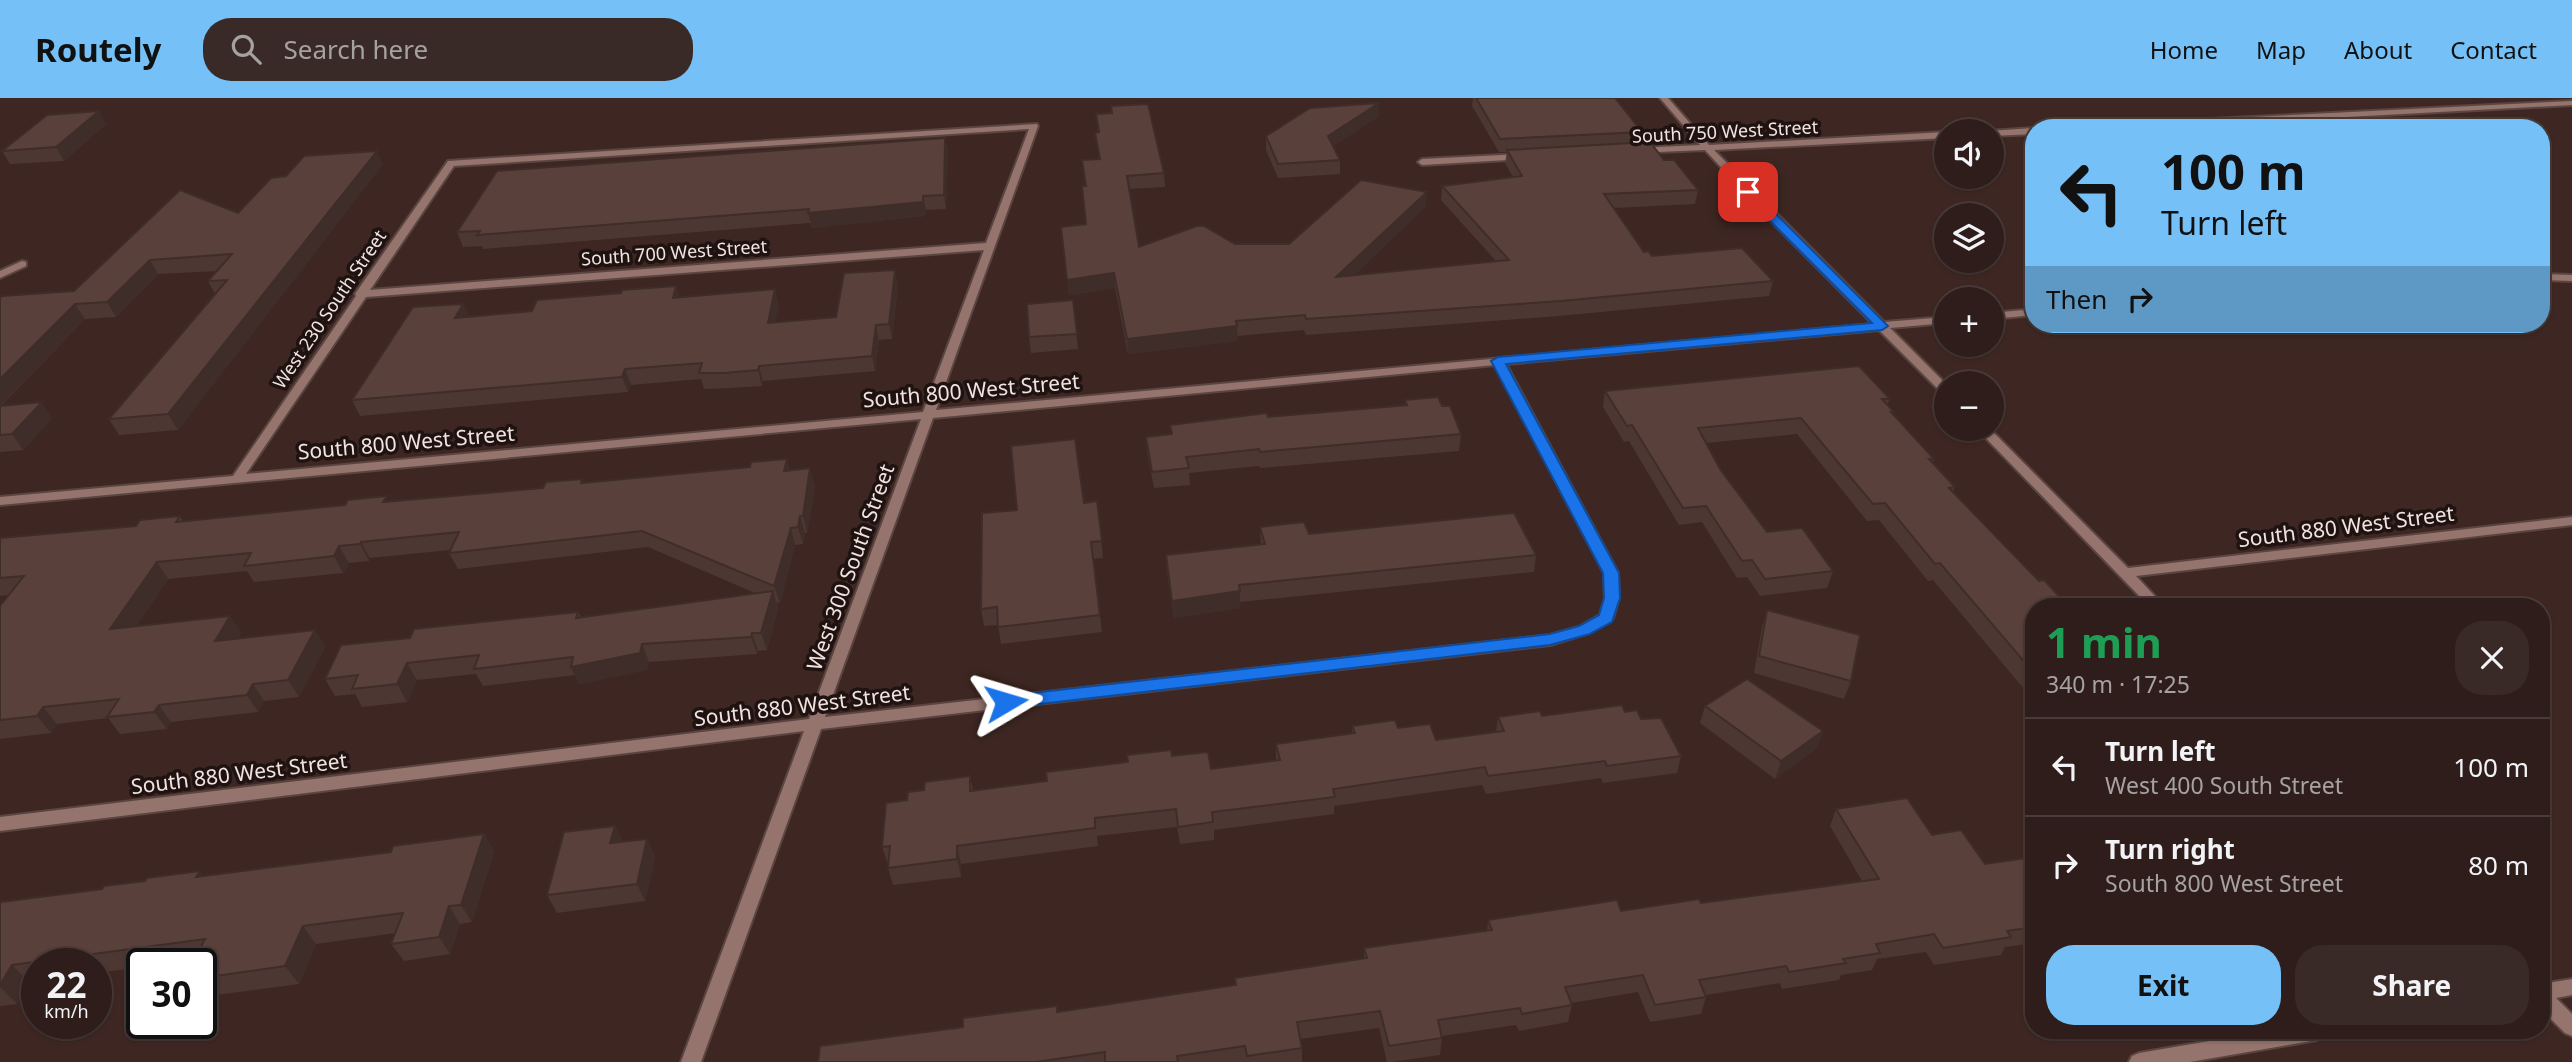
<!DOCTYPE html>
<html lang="en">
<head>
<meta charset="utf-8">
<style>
	:root { --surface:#2e1d1a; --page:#3a2a27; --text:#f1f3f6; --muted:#a7a2a2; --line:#493b39; --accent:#75c0f6 }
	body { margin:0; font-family:"Noto Sans",sans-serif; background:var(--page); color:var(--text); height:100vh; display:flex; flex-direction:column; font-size:26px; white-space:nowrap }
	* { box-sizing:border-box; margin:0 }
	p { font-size:23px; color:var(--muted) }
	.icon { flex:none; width:38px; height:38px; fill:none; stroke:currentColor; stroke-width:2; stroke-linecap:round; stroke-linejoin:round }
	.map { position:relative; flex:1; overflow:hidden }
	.side { position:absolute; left:2025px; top:500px; width:525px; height:441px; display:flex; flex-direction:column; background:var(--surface); border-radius:28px; box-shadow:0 2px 5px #0004,0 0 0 2px var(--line) }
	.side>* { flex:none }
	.guide { position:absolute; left:2025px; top:21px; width:525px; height:214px; border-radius:28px; box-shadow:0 2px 5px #0004,0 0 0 2px var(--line); background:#75c0f6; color:#111; overflow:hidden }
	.tools { position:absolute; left:1934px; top:21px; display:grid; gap:14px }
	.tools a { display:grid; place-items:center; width:70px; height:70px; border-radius:50%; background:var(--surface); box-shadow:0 2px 5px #0004,0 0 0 2px var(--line); font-size:35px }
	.speed { position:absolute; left:21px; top:850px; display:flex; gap:14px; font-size:35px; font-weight:700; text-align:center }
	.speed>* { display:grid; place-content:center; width:91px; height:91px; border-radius:50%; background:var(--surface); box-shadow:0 2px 5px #0004,0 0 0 2px var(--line); line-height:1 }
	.speed small { font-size:18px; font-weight:400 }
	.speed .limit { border:4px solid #111; border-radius:10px; background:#fff; color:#111 }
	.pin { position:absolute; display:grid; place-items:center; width:60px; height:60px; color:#fff; margin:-30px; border-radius:14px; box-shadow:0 4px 10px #0006 }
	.me { position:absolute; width:77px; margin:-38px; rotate:83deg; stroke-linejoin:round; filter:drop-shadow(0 0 5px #0008) }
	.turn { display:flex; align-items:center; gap:24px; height:147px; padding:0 21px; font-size:32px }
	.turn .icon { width:91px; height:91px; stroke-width:2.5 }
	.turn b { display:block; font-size:49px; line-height:60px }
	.then { display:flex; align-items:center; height:66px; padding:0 21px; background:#0003; gap:14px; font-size:26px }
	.round { display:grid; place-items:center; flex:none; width:74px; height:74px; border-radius:28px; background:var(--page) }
	.headline { display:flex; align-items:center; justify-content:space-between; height:119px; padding:0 21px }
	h1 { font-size:42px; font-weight:700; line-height:52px; color:#1e9e55 }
	.button { display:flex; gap:14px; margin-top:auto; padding:14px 21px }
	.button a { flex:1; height:80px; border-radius:28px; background:var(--accent); color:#111; font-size:28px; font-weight:700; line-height:80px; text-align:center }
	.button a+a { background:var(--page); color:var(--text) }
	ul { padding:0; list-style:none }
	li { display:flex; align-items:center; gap:21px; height:98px; padding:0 21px; border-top:2px solid var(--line) }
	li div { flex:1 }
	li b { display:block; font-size:26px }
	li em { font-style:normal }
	header { display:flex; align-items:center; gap:42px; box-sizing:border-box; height:98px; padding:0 35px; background:var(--accent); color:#111 }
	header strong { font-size:33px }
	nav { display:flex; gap:38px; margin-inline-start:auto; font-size:24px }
	.search { width:490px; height:63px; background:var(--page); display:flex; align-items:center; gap:18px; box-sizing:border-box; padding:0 24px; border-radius:28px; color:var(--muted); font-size:26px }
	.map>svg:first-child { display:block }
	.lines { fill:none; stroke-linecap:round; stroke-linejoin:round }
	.minor-casing { stroke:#5b4540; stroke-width:4 }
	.minor { fill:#95746d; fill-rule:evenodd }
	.wall { fill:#4d3733 }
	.shaded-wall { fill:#3f2d29 }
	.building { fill:#5a403b; stroke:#3f2d29; stroke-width:2 }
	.route { fill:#1a73e8; stroke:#114b97; stroke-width:2 }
	.labels { text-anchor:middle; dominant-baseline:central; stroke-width:7; stroke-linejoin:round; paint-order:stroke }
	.far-street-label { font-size:18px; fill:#f3e3e0; stroke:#1e1311 }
	.street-label { font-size:21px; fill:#f3e3e0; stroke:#1e1311 }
</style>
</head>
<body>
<header>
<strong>Routely</strong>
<div class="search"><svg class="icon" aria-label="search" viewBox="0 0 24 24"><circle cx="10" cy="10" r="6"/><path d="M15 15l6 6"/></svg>Search here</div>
<nav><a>Home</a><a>Map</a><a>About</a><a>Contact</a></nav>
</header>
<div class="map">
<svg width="2572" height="964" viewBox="0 0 2572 964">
	<rect width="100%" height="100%" fill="#3e2722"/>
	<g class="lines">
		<g class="minor-casing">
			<g id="minor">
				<path d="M1660 0H1668L1709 47 1946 34V40L1714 52 1884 224 1946 219V225L1890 230 1946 286V297L1942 295 1879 232 1506 266 1618 475 1619 500 1613 520 1589 535 1550 547 821 631 701 964H681L804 633 0 733V719L809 621 921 321 0 407V399L233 378 356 198 355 196 448 63 1037 26 1038 28 936 312 1873 226 1763 115 1705 52 1634 55V51L1637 50 1700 47ZM1029 31 986 145 370 192 454 68ZM984 152 923 314 246 376 366 199ZM1495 267 1604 475 1605 500 1600 517 1579 529 1550 537 825 619 933 320Z"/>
				<polygon points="2572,3 2572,7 2144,30 2086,30 2090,27"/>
				<polygon points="2034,30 2034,36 1992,38 1992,33 1989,33"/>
				<polygon points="1522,56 1525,57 1525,61 1422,67 1418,64 1422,61"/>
				<polygon points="22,163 26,164 26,168 0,180 0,173"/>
				<polygon points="2541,176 2572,177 2572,183 2541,182"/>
				<polygon points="2034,211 2034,217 1992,221 1992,215"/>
				<polygon points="1977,331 1990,331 2128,470 2572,419 2572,427 2136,478 2165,509 2150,509"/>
				<polygon points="2572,881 2572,897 2556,900 2572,916 2572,938 2565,935 2541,911 2541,886"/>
				<polygon points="2268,933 2327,933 2324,939 2317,942 2190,964 2129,964 2132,958 2139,955"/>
			</g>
		</g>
		<use href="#minor" class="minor"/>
	</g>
	<g class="wall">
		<polygon points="1473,0 1615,0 1642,34 1640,45 1664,62 1698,92 1695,106 1614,110 1644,154 1652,158 1773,183 1769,198 1559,218 1306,237 1304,232 1237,238 1238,243 1128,256 1115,190 1069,197 1061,129 1086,126 1086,88 1082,62 1099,61 1095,35 1098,34 1096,16 1164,75 1165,89 1129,91 1139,149 1289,146 1426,108 1353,178 1496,163 1441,102 1442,88 1513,79 1505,65 1507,54 1499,54 1472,8"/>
		<polygon points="1379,18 1333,48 1340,62 1340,76 1278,80 1266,52 1266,38"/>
		<polygon points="106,26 64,63 10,66 2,53"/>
		<polygon points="945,40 948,53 946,111 926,112 925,118 812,130 810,125 483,151 482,148 463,149 457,134"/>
		<polygon points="383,66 178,332 119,337 109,321 215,196 208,183 218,173 158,176 116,219 85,221 1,308 52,320 23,352 0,354 0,200 74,193 238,115 286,78"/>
		<polygon points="898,186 892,241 879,242 875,273 763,283 762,288 729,290 704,291 701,281 631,287 628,294 360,318 352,302 463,206 469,218 680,199 779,206 775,224 836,219"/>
		<polygon points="1073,202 1078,251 1031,255 1029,239"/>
		<polygon points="1605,293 1890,301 1887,307 1894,314 1893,316 1934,361 1933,365 1955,389 1953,394 2034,509 2034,603 1933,482 1928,483 1879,422 1867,423 1797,336 1706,345 1720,371 1767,434 1833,473 1827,490 1760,498 1747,479 1737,480 1702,424 1679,427 1629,343 1624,344 1603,309"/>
		<polygon points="1405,302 1442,308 1461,336 1459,353 1260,370 1259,368 1189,375 1190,387 1154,390 1147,355 1146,339 1171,336 1170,327 1405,307"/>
		<polygon points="790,372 815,387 807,435 805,435 803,446 795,447 780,505 777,504 778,510 767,552 758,553 757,556 649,564 647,572 579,586 575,577 483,588 476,576 417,582 407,604 362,609 355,596 335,598 325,581 410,540 578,514 581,519 755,495 648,449 458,471 449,455 450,452 370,460 369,463 349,465 343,475 254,484 247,473 168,481 136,528 230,518 241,535 238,540 315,532 325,549 299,599 264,603 258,614 171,624 167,631 120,636 108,620 57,626 51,635 0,641 0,508 9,497 0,498 0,440 136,428 180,418 183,423 389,403 543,390 583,385"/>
		<polygon points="1097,403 1103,460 1093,461 1102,534 1001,546 998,527 984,528 981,511 1084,405"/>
		<polygon points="1260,429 1309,436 1536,457 1534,474 1240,504 1240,510 1174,520 1167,474 1166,457 1261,447"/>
		<polygon points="1767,512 1851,583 1844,601 1754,575 1762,529"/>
		<polygon points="1705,608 1823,633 1817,650 1775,681 1700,625"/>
		<polygon points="1625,614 1641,621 1681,658 1677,675 1603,685 1601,680 1486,696 1482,687 1334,708 1334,716 1214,732 1214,742 1180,746 1177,729 1097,738 1098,748 961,766 961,779 893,787 888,770 888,766 882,749 907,702 924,692 970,678 973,692 1047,683 1172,658 1211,671 1276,663 1276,646 1352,636 1352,628 1398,630 1436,642 1496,634 1498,619"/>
		<polygon points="1836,711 1932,737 1985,766 2034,759 2034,845 2005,849 2001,857 1934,867 1926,854 1877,861 1872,872 1841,877 1839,882 1782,891 1780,885 1706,897 1706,899 1701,916 1650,924 1638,894 1571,905 1572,907 1568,924 1519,933 1516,927 1442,938 1440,957 1391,964 1387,964 1379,930 1300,941 1302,950 1302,964 818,964 1057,908 1058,914 1236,887 1235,880 1364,860 1364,850 1487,833 1488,822 1621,813 1701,805 1862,783 1830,728"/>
		<polygon points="615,728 623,744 647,741 655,759 645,803 557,815 547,797"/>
		<polygon points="484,736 494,754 472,824 460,826 450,856 404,863 391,846 396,835 316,846 299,886 201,899 201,866 195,862 164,866 142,866 142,869 96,875 96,866 37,866 37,884 30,885 17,906 0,908 0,806 102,791 391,754"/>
	</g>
	<g class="shaded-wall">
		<polygon points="1379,5 1379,18 1328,52 1328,38"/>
		<polygon points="99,13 106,26 64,63 56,49"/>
		<polygon points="945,40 948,53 946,111 944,97"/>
		<polygon points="377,53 383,66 178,332 168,316"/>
		<polygon points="1427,94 1426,108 1336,194 1336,179"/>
		<polygon points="923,98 926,112 925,118 812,130 808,115"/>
		<polygon points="150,162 158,176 116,219 107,204"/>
		<polygon points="895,172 898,186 892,241 889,226"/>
		<polygon points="1114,175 1115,190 1069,197 1067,182"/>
		<polygon points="676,188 681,203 673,200"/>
		<polygon points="775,191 779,206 772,240 768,225"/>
		<polygon points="75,206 85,221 0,308 0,281"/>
		<polygon points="463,206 470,221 455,220"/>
		<polygon points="876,227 879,242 875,273 872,258"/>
		<polygon points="1237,228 1238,243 1128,256 1127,241"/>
		<polygon points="759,268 763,283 762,288 758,272"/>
		<polygon points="625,271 631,287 628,294 622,279"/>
		<polygon points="42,304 52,320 23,352 12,336"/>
		<polygon points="787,361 792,377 784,373"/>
		<polygon points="810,370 815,387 807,435 803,418"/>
		<polygon points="800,418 805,435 803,446 798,429"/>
		<polygon points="791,430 795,447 780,505 774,488"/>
		<polygon points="361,444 370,460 369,463 360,446"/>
		<polygon points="339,448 349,465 343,475 334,458"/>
		<polygon points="157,464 168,481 122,548 110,531"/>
		<polygon points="773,493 778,510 767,552 761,535"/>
		<polygon points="1240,493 1240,510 1174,520 1172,503"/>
		<polygon points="230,518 241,535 226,560 215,543"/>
		<polygon points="315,532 325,549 299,599 288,582"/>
		<polygon points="752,535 758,553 757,556 751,539"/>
		<polygon points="642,546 649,564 647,572 579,586 571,569"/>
		<polygon points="407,565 417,582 407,604 397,586"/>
		<polygon points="253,586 264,603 258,614 247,597"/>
		<polygon points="159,607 171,624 167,631 154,614"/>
		<polygon points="43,609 57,626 51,635 37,618"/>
		<polygon points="1823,633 1817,650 1775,681 1781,663"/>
		<polygon points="615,728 623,745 610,745"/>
		<polygon points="484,736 494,754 472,824 461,807"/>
		<polygon points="647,741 655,759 645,803 637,786"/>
		<polygon points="957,748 961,766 961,779 957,761"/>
		<polygon points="200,773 214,790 196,779"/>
		<polygon points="449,808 460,826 450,856 439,839"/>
		<polygon points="303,828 316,846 299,886 285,868"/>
		<polygon points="12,867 30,885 17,906 0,889 0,887"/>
	</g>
	<g class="building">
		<polygon points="1476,0 1615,0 1642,34 1500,41"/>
		<polygon points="1379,5 1328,38 1340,62 1278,66 1266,38 1310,10"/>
		<polygon points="1148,6 1164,75 1127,78 1139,149 1197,128 1204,128 1235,146 1289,146 1361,82 1427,94 1336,179 1509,162 1442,88 1522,78 1507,52 1650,44 1664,62 1674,62 1698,92 1604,96 1644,154 1648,153 1652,158 1742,150 1773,183 1561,203 1306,221 1305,217 1236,223 1237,228 1127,241 1114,175 1067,182 1061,129 1086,126 1082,88 1086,88 1082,62 1100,61 1095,35 1099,34 1096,16 1112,15 1111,8"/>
		<polygon points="99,13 56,49 2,53 47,17"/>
		<polygon points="945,40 944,97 923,98 923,104 808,115 809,111 477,137 480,133 457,134 497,73"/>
		<polygon points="377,53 168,316 109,321 227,182 208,183 232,156 150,162 107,204 75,206 0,281 0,200 2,198 74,193 180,92 238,115 271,80 286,78 304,58"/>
		<polygon points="895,172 889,226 876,227 872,258 759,268 758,272 724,275 699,275 702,265 625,271 622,279 352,302 413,209 463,206 455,220 532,213 537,202 621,195 622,192 676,188 673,200 775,191 768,225 836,219 844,175"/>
		<polygon points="1073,202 1077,236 1029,239 1027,206"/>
		<polygon points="1859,268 1890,301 1882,301 1894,314 1891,314 1934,361 1929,361 1955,389 1949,390 2039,483 2044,482 2069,509 2034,509 2034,575 1940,465 1935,466 1885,405 1873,406 1801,320 1698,330 1720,371 1767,434 1802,430 1833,473 1765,481 1752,462 1742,463 1706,408 1683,410 1632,327 1627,328 1605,293"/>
		<polygon points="1438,299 1442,308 1450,308 1461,336 1260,354 1259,351 1186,359 1189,370 1152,374 1146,339 1172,336 1170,327 1267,315 1268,319 1407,307 1405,302"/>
		<polygon points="42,304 12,336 0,337 0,308"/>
		<polygon points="1075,341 1084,405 1097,403 1102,443 1091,444 1100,517 998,529 997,509 981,511 982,415 1017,412 1011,348"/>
		<polygon points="787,361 784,373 810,370 803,418 800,418 798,429 791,430 774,488 642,433 449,455 459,434 361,444 360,446 339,448 334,458 244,468 251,455 157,464 110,531 230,518 215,543 315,532 288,582 253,586 247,597 159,607 154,614 107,619 119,601 43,609 37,618 0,622 0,508 24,478 0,480 0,440 136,428 140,422 180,418 176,424 345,407 348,402 387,398 383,404 543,390 546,384 582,381 581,385 750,369 751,364"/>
		<polygon points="1514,415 1536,457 1239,487 1240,493 1172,503 1166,457 1265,446 1260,429 1304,424 1309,436"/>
		<polygon points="773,493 761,535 752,535 751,539 642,546 640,555 571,569 573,559 474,571 479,557 407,565 397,586 352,591 358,577 325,581 341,547 410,540 414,531 578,514 576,520"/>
		<polygon points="1767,512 1860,537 1851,583 1759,558"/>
		<polygon points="1747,581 1823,633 1781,663 1705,608"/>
		<polygon points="1622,607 1625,614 1637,612 1641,621 1661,620 1681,658 1607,668 1605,663 1488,678 1485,669 1333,691 1335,699 1212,714 1213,724 1178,729 1176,711 1095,720 1095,730 957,748 957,761 888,770 890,748 882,749 886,705 907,702 908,694 924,692 925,684 970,678 970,693 1047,683 1046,674 1128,664 1127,657 1171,652 1172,658 1208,654 1211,671 1280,662 1276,646 1355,635 1352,628 1395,622 1398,630 1430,626 1436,642 1504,633 1498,619 1540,613 1542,618"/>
		<polygon points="1907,700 1932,737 1961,732 1985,766 2034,759 2034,829 2007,833 2011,839 1943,850 1934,836 1876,846 1880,855 1843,861 1846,865 1789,874 1786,868 1699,882 1706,899 1655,907 1643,877 1565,889 1572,907 1522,916 1520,910 1438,922 1442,940 1389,948 1380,913 1297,924 1302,950 1247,958 1245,948 1177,958 1178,964 1105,964 1105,954 1036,964 818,964 820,948 963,929 963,920 1057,908 1057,914 1236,887 1235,880 1367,860 1364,850 1492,832 1488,822 1617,802 1621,813 1699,801 1701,805 1879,781 1836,711"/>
		<polygon points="615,728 610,745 647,741 637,786 547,797 564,734"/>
		<polygon points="484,736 461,807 449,808 439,839 391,846 403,815 303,828 285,868 201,880 201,866 192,866 205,841 12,867 0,887 0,806 1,804 102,791 104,788 145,783 147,780 200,773 196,779 391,754 393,748"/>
	</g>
	<polygon class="route" points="1744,92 1752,92 1888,228 1882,232 1506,266 1619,475 1620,500 1612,524 1590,536 1550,547 1006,610 1000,608 997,604 1000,600 1006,598 1550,536 1579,528 1599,517 1604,500 1603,475 1491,263 1498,259 1872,225 1744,97"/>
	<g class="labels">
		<g class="far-street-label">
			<text transform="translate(1725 33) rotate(-3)">South 750 West Street</text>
			<text transform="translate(674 154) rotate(-4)">South 700 West Street</text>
			<text transform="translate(329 211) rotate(-56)">West 230 South Street</text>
		</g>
		<g class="street-label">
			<text transform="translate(971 292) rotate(-5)">South 800 West Street</text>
			<text transform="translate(406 344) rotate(-5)">South 800 West Street</text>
			<text transform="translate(2346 428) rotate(-7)">South 880 West Street</text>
			<text transform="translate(850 469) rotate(-70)">West 300 South Street</text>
			<text transform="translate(802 607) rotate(-7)">South 880 West Street</text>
			<text transform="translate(239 675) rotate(-7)">South 880 West Street</text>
		</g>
	</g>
</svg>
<div class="tools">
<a><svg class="icon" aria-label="sound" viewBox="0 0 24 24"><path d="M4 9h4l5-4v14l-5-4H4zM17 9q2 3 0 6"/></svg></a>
<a><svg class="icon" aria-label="layers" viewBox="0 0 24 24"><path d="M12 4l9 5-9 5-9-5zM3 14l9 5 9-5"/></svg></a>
<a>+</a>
<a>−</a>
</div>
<div class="speed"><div>22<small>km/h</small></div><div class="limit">30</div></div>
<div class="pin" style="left:1748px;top:94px;background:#d93025"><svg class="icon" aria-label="arrive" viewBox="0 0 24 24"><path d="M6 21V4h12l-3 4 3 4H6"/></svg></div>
<svg class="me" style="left:1006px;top:604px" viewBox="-20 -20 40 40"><path d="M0-17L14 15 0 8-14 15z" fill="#1a73e8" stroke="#fff" stroke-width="4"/></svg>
<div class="guide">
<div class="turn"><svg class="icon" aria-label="left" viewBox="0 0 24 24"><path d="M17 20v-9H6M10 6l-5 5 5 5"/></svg><div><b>100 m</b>Turn left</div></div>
<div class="then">Then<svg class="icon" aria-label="right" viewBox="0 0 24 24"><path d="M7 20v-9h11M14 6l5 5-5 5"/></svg></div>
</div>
<section class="side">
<div class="headline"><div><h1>1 min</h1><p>340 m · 17:25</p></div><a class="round"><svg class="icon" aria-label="close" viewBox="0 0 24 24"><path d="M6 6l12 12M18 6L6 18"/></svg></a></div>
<ul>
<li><svg class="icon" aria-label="left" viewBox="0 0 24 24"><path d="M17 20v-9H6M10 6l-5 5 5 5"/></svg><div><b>Turn left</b><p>West 400 South Street</p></div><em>100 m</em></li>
<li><svg class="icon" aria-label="right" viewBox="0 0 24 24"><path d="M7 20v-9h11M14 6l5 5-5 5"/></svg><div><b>Turn right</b><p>South 800 West Street</p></div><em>80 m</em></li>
</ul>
<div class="button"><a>Exit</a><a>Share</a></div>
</section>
</div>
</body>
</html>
